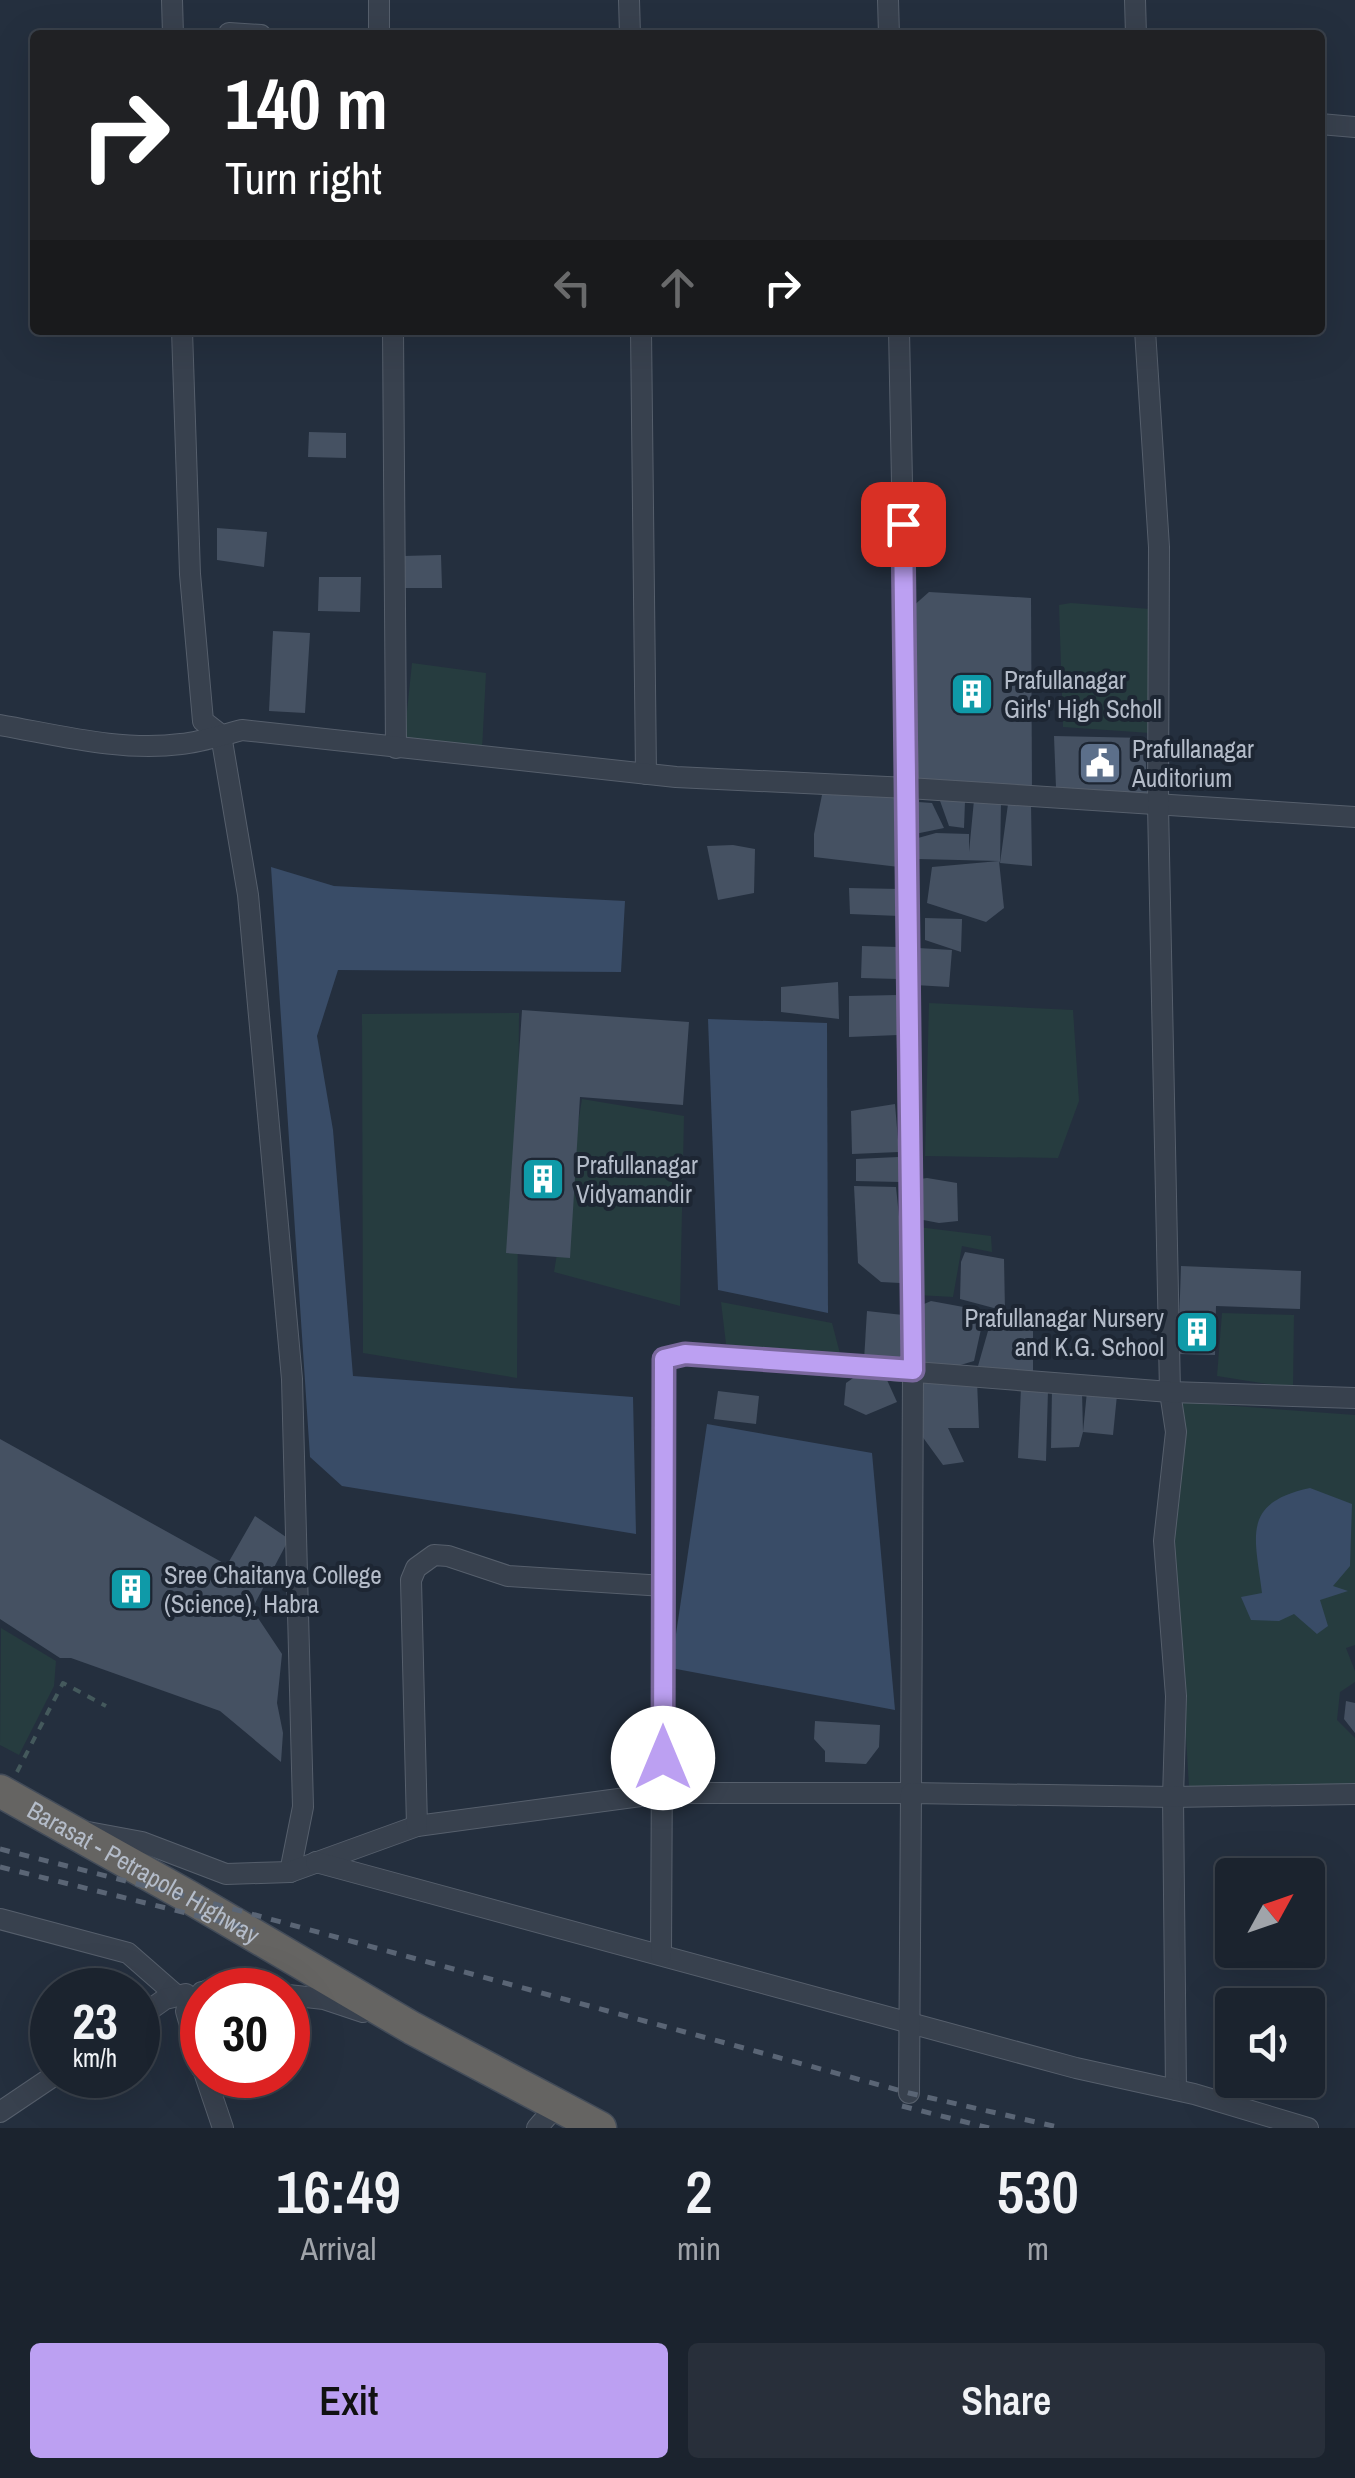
<!DOCTYPE html>
<html lang="en">
<head>
<meta charset="utf-8">
<style>
	:root { --surface:#1b232e; --page:#282f3a; --text:#f1f3f6; --muted:#a0a4aa; --line:#39404a; --accent:#bca0f2 }
	body { margin:0; font-family:"Archivo Narrow",sans-serif; background:var(--page); color:var(--text); height:100vh; display:flex; flex-direction:column; font-size:38px; white-space:nowrap }
	* { box-sizing:border-box; margin:0 }
	p { font-size:32px; color:var(--muted) }
	.icon { flex:none; width:55px; height:55px; fill:none; stroke:currentColor; stroke-width:2; stroke-linecap:round; stroke-linejoin:round }
	.map { position:relative; height:2128px; overflow:hidden }
	.panel { display:flex; flex-direction:column; background:var(--surface); flex:1 }
	.panel>* { flex:none }
	.hud { position:absolute; left:30px; top:30px; width:1295px; height:305px; border-radius:10px; box-shadow:0 10px 40px #0002,0 0 0 2px var(--line); background:#202124; color:#fff; overflow:hidden }
	.needle { width:65px; rotate:50deg }
	.tools { position:absolute; left:1215px; top:1858px; display:grid; gap:20px }
	.tools a { display:grid; place-items:center; width:110px; height:110px; border-radius:10px; background:var(--surface); box-shadow:0 10px 40px #0002,0 0 0 2px var(--line); font-size:50px }
	.speed { position:absolute; left:30px; top:1968px; display:flex; gap:20px; font-size:50px; font-weight:700; text-align:center }
	.speed>* { display:grid; place-content:center; width:130px; height:130px; border-radius:50%; background:var(--surface); box-shadow:0 10px 40px #0002,0 0 0 2px var(--line); line-height:1 }
	.speed small { font-size:25px; font-weight:400 }
	.speed .limit { border:15px solid #d22; background:#fff; color:#111 }
	.pin { position:absolute; display:grid; place-items:center; width:85px; height:85px; color:#fff; margin:-42px; border-radius:20px; box-shadow:0 5px 15px #0006 }
	.me { position:absolute; width:110px; margin:-55px; rotate:0deg; stroke-linejoin:round; filter:drop-shadow(0 0 8px #0008) }
	.turn { display:flex; align-items:center; gap:35px; height:210px; padding:0 30px; font-size:45px }
	.turn .icon { width:130px; height:130px; stroke-width:2.5 }
	.turn b { display:block; font-size:70px; line-height:85px }
	.lanes { display:flex; align-items:center; height:95px; padding:0 30px; background:#0003; justify-content:center; gap:50px; direction:ltr }
	.lanes .off { opacity:.35 }
	.eta { display:flex; justify-content:space-evenly; align-items:center; height:170px; text-align:center }
	.eta b { font-size:60px; font-weight:600; line-height:70px }
	.action { display:flex; gap:20px; margin-top:auto; padding:20px 30px }
	.action a { flex:1; height:115px; border-radius:10px; background:var(--accent); color:#111; font-size:40px; font-weight:600; line-height:115px; text-align:center }
	.action a+a { background:var(--page); color:var(--text) }
	.map>svg:first-child { display:block }
	.green { fill:#263c3f }
	.water { fill:#394c67 }
	.building { fill:#455162 }
	.lines { fill:none; stroke-linecap:round; stroke-linejoin:round }
	.minor-casing { stroke:#565f6c; stroke-width:22 }
	.trunk-casing { stroke:#434c59; stroke-width:35 }
	.path { stroke:#44595c; stroke-width:4; stroke-dasharray:8 8; stroke-linecap:butt }
	.minor { stroke:#38414e; stroke-width:20 }
	.trunk { stroke:#656462; stroke-width:32 }
	.rail { stroke:#5a6575; stroke-width:5; stroke-dasharray:10 10; stroke-linecap:butt }
	.route-casing { stroke:#7a689d; stroke-width:25 }
	.route { stroke:#bca0f2; stroke-width:18 }
	.labels { text-anchor:middle; dominant-baseline:central; stroke-width:8; stroke-linejoin:round; paint-order:stroke }
	.poi-label { font-size:25px; fill:#b4bcc9; stroke:#1d2633; text-anchor:start }
	.street-label { font-size:25px; fill:#b4bcc9; stroke:#1d2633 }
</style>
</head>
<body>
<div class="map">
<svg width="1355" height="2128" viewBox="0 0 1355 2128">
	<rect width="100%" height="100%" fill="#242f3e"/>
	<g class="green">
		<polygon points="1071,603 1150,609 1150,733 1063,727 1059,605"/>
		<polygon points="412,663 486,673 482,750 404,740"/>
		<polygon points="929,1003 1073,1010 1079,1101 1058,1158 925,1156"/>
		<polygon points="519,1013 517,1378 363,1353 362,1014"/>
		<polygon points="582,1099 684,1116 680,1306 554,1272"/>
		<polygon points="918,1227 991,1236 992,1252 962,1246 953,1297 917,1295"/>
		<polygon points="721,1302 832,1323 843,1365 726,1344"/>
		<polygon points="1222,1313 1294,1315 1293,1388 1217,1376"/>
		<polygon points="1180,1402 1355,1415 1355,1645 1346,1648 1355,1671 1355,1682 1340,1692 1337,1720 1355,1738 1355,1799 1190,1802 1174,1543 1184,1442"/>
		<polygon points="1,1628 56,1661 54,1686 19,1755 0,1745"/>
	</g>
	<g class="water">
		<polygon points="271,867 334,886 625,901 621,972 338,970 317,1036 333,1130 353,1376 633,1397 636,1534 342,1486 310,1457"/>
		<polygon points="708,1019 827,1023 828,1313 718,1290"/>
		<polygon points="707,1424 872,1453 895,1710 671,1668"/>
		<path d="M1310 1488 1352 1504 1350 1566 1333 1586 1348 1591 1320 1600 1328 1626 1317 1634 1294 1614 1279 1621 1251 1620 1241 1597 1262 1593C1255 1536 1241 1503 1310 1488Z"/>
	</g>
	<g class="building">
		<polygon points="309,432 346,433 346,458 308,457"/>
		<polygon points="217,528 267,532 264,567 217,560"/>
		<polygon points="441,555 442,588 404,588 403,556"/>
		<polygon points="319,577 361,577 360,612 318,611"/>
		<polygon points="929,592 1031,598 1032,790 914,780 911,608"/>
		<polygon points="273,631 310,633 305,713 269,711"/>
		<polygon points="1054,736 1145,738 1147,793 1056,788"/>
		<polygon points="823,790 899,797 899,867 814,857 814,834"/>
		<polygon points="939,798 965,801 964,828 949,826"/>
		<polygon points="974,800 1001,801 1000,863 1008,804 1031,803 1032,866 1000,863 999,861 1004,908 986,922 927,903 932,867 999,861 918,859 918,838 936,833 969,834 969,852"/>
		<polygon points="918,802 932,803 944,828 915,834"/>
		<polygon points="733,845 755,849 754,893 718,900 707,846"/>
		<polygon points="849,888 900,889 899,916 850,914"/>
		<polygon points="925,918 962,919 961,952 925,940"/>
		<polygon points="862,946 898,947 898,979 861,978"/>
		<polygon points="918,948 952,950 949,987 915,985"/>
		<polygon points="838,982 839,1019 781,1012 781,987"/>
		<polygon points="898,995 898,1035 849,1037 849,996"/>
		<polygon points="522,1010 689,1022 683,1105 580,1097 570,1258 506,1253"/>
		<polygon points="895,1104 899,1152 852,1154 851,1111"/>
		<polygon points="898,1157 900,1182 856,1181 856,1159"/>
		<polygon points="927,1178 957,1183 958,1221 939,1223 918,1219 916,1197 920,1179"/>
		<polygon points="854,1186 896,1187 904,1266 900,1283 881,1282 858,1263"/>
		<polygon points="965,1252 1004,1259 1005,1311 960,1299 961,1262"/>
		<polygon points="1181,1266 1301,1271 1300,1309 1216,1306 1215,1355 1178,1354"/>
		<polygon points="931,1301 985,1311 974,1361 957,1366 920,1364 917,1307"/>
		<polygon points="867,1311 903,1315 903,1364 864,1360"/>
		<polygon points="992,1317 1033,1327 1033,1376 978,1366"/>
		<polygon points="856,1376 887,1380 897,1402 866,1415 844,1405 846,1383"/>
		<polygon points="923,1377 977,1381 979,1428 948,1428 964,1462 943,1465 919,1432"/>
		<polygon points="1021,1387 1048,1390 1046,1461 1018,1458"/>
		<polygon points="1052,1388 1082,1391 1083,1432 1079,1447 1051,1448"/>
		<polygon points="718,1391 759,1396 756,1424 714,1419"/>
		<polygon points="1087,1391 1117,1395 1113,1435 1083,1432"/>
		<polygon points="0,1439 227,1565 255,1516 289,1539 252,1609 282,1654 277,1703 283,1733 281,1762 220,1711 71,1658 60,1658 0,1619"/>
		<polygon points="1346,1701 1355,1703 1355,1733 1344,1719"/>
		<polygon points="815,1721 880,1725 879,1747 866,1764 825,1762 825,1751 814,1739"/>
	</g>
	<g class="lines">
		<g class="minor-casing">
			<g id="minor">
				<polyline points="172,0 173,35"/>
				<polyline points="379,0 379,35"/>
				<polyline points="629,0 630,35"/>
				<polyline points="888,0 889,35"/>
				<polyline points="1135,0 1136,35"/>
				<polyline points="229,33 261,35"/>
				<polyline points="1320,124 1355,127"/>
				<polyline points="182,330 190,574 203,721 221,735 248,895 292,1379 303,1807 290,1872"/>
				<polyline points="393,330 396,748"/>
				<polyline points="641,330 646,774"/>
				<polyline points="899,330 908,788 1355,817"/>
				<polyline points="1145,330 1159,547 1158,805 1170,1392 1176,1432 1164,1541 1176,1696 1173,1797 1176,2090"/>
				<path d="M0 725C58 735 122 752 181 744 201 742 222 735 242 730L676 777 908 788 907 986 913 1370 911 1793H663L417 1826 290 1872 226 1874 142 1842 88 1832"/>
				<polyline points="417,1826 411,1580 416,1568 434,1555 448,1556 508,1576 664,1586"/>
				<polyline points="316,1862 1076,2068 1194,2094 1308,2128"/>
				<polyline points="0,1919 128,1953 176,1995"/>
				<polyline points="661,1955 664,1359 685,1354 1170,1392 1355,1398"/>
				<polyline points="208,1990 218,1987 242,1990"/>
				<polyline points="202,1992 186,2011 202,2069"/>
				<polyline points="288,1995 324,1999 363,2012"/>
				<polyline points="138,2018 165,1999 186,1994"/>
				<polyline points="205,2075 223,2128"/>
				<polyline points="909,2093 911,1793 1173,1797 1355,1794"/>
				<polyline points="0,2112 55,2075"/>
				<polyline points="537,2128 557,2105"/>
			</g>
		</g>
		<g class="trunk-casing">
			<g id="trunk">
				<path id="s1" d="M0 1791 189 1897 412 2028 600 2128"/>
			</g>
		</g>
		<polyline class="path" points="17,1772 63,1683 106,1706"/>
		<use href="#minor" class="minor"/>
		<use href="#trunk" class="trunk"/>
		<g class="rail">
			<polyline points="0,1849 189,1897 909,2093 1062,2128"/>
			<polyline points="0,1867 255,1930"/>
			<polyline points="902,2106 989,2128"/>
		</g>
	</g>
	<g class="lines">
		<g class="route-casing">
			<polyline id="route" points="663,1758 664,1359 685,1354 913,1370 903,524"/>
		</g>
		<use href="#route" class="route"/>
	</g>
	<defs>
		<g id="building-square" transform="scale(2.25)"><rect x="-9" y="-9" width="18" height="18" rx="4" fill="#0f9aa8" stroke="#1d2633"/><path d="M-4-6H4V6H1V3H-1V6H-4ZM-2.5-4.3h1.7v1.8h-1.7ZM.8-4.3h1.7v1.8H.8ZM-2.5-1h1.7V.8h-1.7ZM.8-1h1.7V.8H.8Z" fill="#fff"/></g>
		<g id="civic-square" transform="scale(2.25)"><rect x="-9" y="-9" width="18" height="18" rx="4" fill="#5c6f8a" stroke="#1d2633"/><path d="M-.6-6.5H3V-4.5H.6V-3L4-1V1h2V6H-6V1h2V-1L-.6-3ZM-1.2 2.5V6h2.4V2.5Z" fill="#fff"/></g>
	</defs>
	<g fill-rule="evenodd">
		<use href="#building-square" x="972" y="694"/>
		<use href="#civic-square" x="1100" y="763"/>
		<use href="#building-square" x="543" y="1179"/>
		<use href="#building-square" x="1197" y="1332"/>
		<use href="#building-square" x="131" y="1589"/>
	</g>
	<g class="labels">
		<g class="poi-label">
			<text x="1004" y="680">Prafullanagar<tspan x="1004" dy="29">Girls' High Scholl</tspan></text>
			<text x="1132" y="749">Prafullanagar<tspan x="1132" dy="29">Auditorium</tspan></text>
			<text x="576" y="1165">Prafullanagar<tspan x="576" dy="29">Vidyamandir</tspan></text>
			<text x="1164" y="1318" text-anchor="end">Prafullanagar Nursery<tspan x="1164" dy="29">and K.G. School</tspan></text>
			<text x="164" y="1575">Sree Chaitanya College<tspan x="164" dy="29">(Science), Habra</tspan></text>
		</g>
		<g class="street-label">
			<text stroke="none"><textPath href="#s1" startOffset="165">Barasat - Petrapole Highway</textPath></text>
		</g>
	</g>
</svg>
<div class="tools">
<a><svg class="needle" viewBox="-14 -14 28 28"><path d="M0-13l5 13h-10z" fill="#e53935"/><path d="M0 13l5-13h-10z" fill="#a0a4aa"/></svg></a>
<a><svg class="icon" aria-label="sound" viewBox="0 0 24 24"><path d="M4 9h4l5-4v14l-5-4H4zM17 9q2 3 0 6"/></svg></a>
</div>
<div class="speed"><div>23<small>km/h</small></div><div class="limit">30</div></div>
<div class="pin" style="left:903px;top:524px;background:#d93025"><svg class="icon" aria-label="arrive" viewBox="0 0 24 24"><path d="M6 21V4h12l-3 4 3 4H6"/></svg></div>
<svg class="me" style="left:663px;top:1758px" viewBox="-20 -20 40 40"><circle r="19" fill="#fff"/><path d="M0-13L10 11 0 6-10 11z" fill="#bca0f2"/></svg>
<div class="hud">
<div class="turn"><svg class="icon" aria-label="right" viewBox="0 0 24 24"><path d="M7 20v-9h11M14 6l5 5-5 5"/></svg><div><b>140 m</b>Turn right</div></div>
<div class="lanes"><svg class="icon off" aria-label="left" viewBox="0 0 24 24"><path d="M17 20v-9H6M10 6l-5 5 5 5"/></svg><svg class="icon off" aria-label="ahead" viewBox="0 0 24 24"><path d="M12 20V5M6 11l6-6 6 6"/></svg><svg class="icon" aria-label="right" viewBox="0 0 24 24"><path d="M7 20v-9h11M14 6l5 5-5 5"/></svg></div>
</div>
</div>
<section class="panel">
<div class="eta">
<div><b>16:49</b><p>Arrival</p></div>
<div><b>2</b><p>min</p></div>
<div><b>530</b><p>m</p></div>
</div>
<div class="action"><a>Exit</a><a>Share</a></div>
</section>
</body>
</html>
